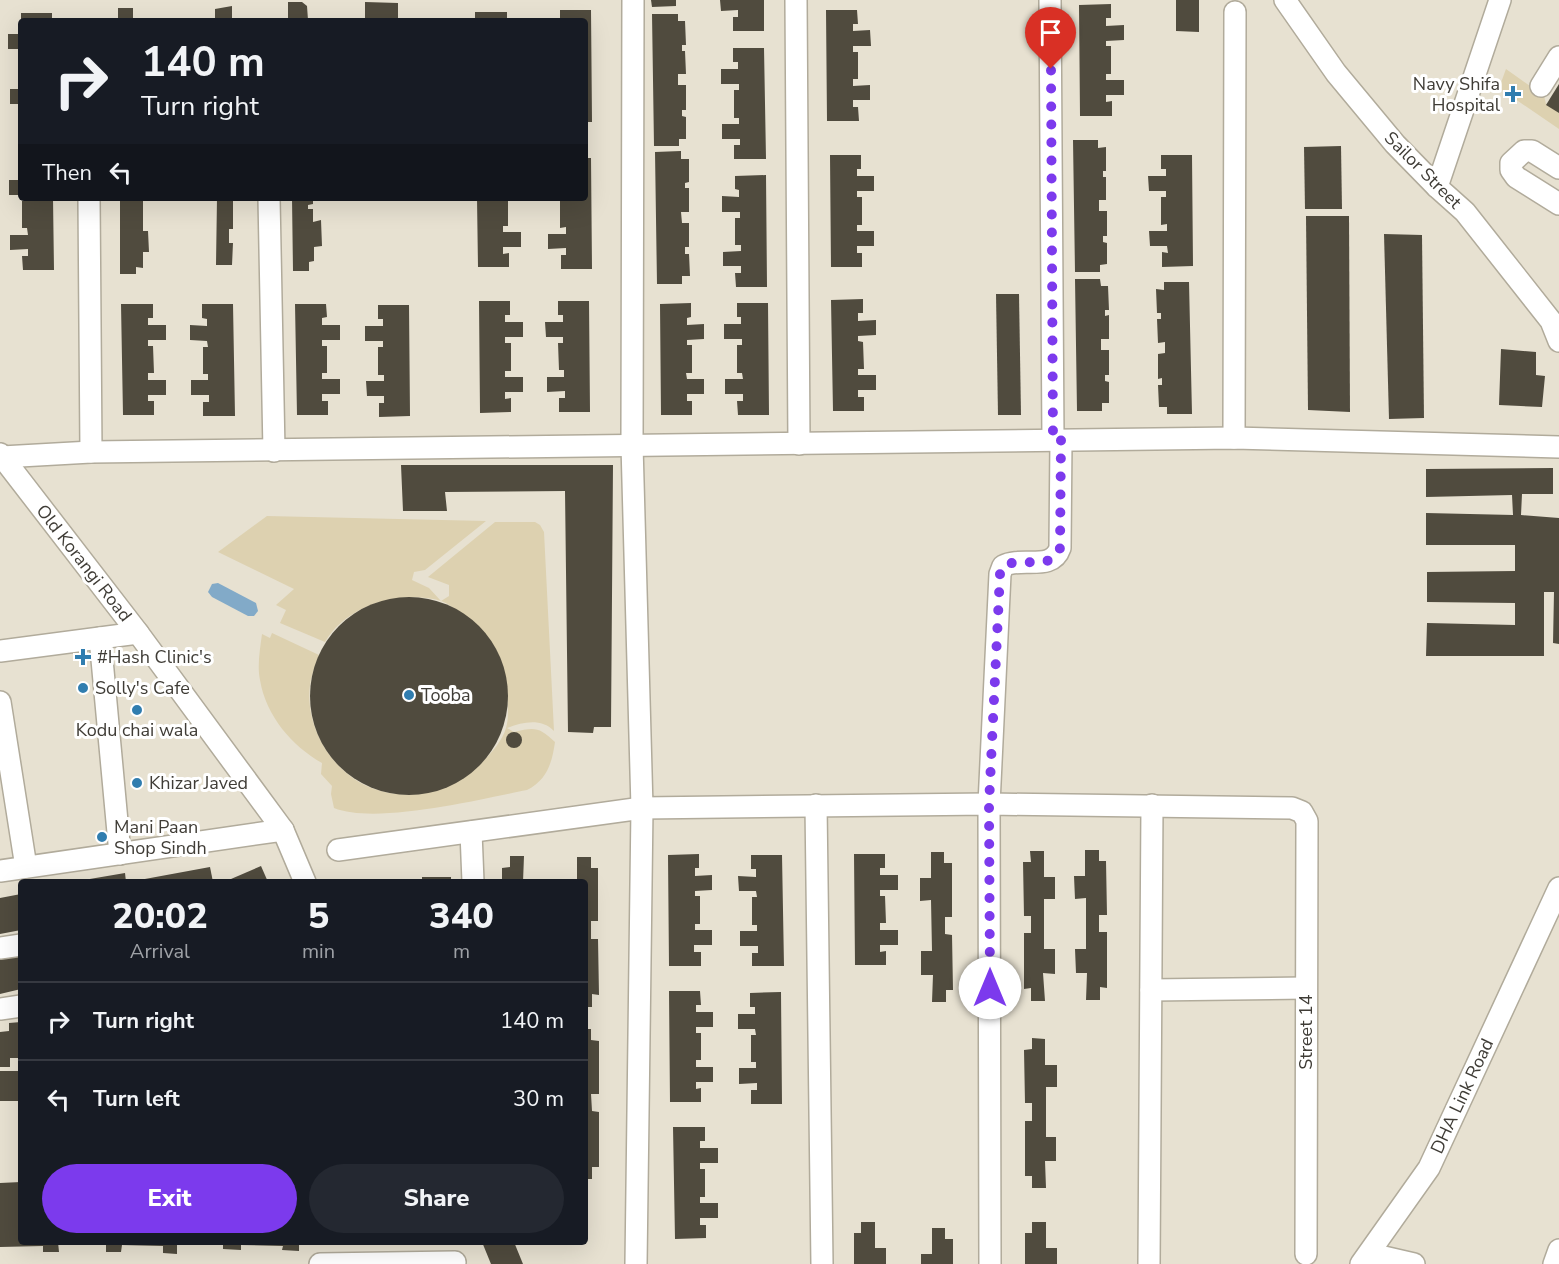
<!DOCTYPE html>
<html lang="en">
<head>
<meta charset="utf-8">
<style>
	:root { --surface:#171b24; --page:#242831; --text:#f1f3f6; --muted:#9ea1a6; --line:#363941; --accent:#7c3aed }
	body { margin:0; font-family:"Nunito Sans",sans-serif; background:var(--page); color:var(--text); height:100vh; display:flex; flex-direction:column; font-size:22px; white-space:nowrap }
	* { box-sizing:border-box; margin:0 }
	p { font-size:20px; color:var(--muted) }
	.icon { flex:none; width:33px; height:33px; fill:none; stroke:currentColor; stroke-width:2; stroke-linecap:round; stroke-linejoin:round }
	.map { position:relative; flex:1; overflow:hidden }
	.side { position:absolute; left:18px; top:879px; width:570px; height:366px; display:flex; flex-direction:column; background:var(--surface); border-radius:6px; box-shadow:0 6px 24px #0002 }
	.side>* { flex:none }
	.hud { position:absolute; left:18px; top:18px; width:570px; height:183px; border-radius:6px; box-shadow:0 6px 24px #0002; background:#171b24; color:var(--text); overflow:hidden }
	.pin { position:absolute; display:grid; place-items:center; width:51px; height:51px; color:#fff; margin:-62px -26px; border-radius:50% 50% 50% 0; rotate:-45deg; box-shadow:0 0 6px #0007 }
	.pin .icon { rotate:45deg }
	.me { position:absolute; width:66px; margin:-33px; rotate:0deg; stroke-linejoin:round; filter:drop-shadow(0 0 4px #0008) }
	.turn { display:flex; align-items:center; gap:21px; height:126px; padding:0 24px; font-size:27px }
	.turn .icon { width:78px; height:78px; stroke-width:2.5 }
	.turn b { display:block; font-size:42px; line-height:51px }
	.then { display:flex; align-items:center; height:57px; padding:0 24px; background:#0003; gap:12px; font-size:22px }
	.eta { display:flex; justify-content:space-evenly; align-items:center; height:102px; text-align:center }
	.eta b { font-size:36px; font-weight:800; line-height:42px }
	.action { display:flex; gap:12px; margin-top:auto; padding:12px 24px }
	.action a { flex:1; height:69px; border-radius:36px; background:var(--accent); color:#fff; font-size:24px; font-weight:800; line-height:69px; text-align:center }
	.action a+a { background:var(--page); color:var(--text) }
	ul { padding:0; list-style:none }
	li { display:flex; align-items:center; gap:18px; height:78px; padding:0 24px; border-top:2px solid var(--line) }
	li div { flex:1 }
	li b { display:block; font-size:22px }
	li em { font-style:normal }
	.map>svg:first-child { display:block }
	.green { fill:#ddd1b0 }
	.water { fill:#82aac8 }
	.building { fill:#504b3e }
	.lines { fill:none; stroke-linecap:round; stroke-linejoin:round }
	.minor-casing { stroke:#b1ab9b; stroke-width:24 }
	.minor { stroke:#fff; stroke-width:21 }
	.route { stroke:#7c3aed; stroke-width:10; stroke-dasharray:0 18 }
	.poi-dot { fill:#307daf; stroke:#fff; stroke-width:2 }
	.labels { text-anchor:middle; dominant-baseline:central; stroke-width:6; stroke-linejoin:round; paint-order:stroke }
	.poi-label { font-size:18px; fill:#3f3c36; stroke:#fff; text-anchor:start }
	.street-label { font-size:18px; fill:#3f3c36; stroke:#fff }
</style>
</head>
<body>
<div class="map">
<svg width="1559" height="1264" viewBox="0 0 1559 1264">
	<rect width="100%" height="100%" fill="#e7e1d1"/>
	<g class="green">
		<polygon points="1506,69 1544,96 1546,104 1559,98 1559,129 1499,88"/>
		<path d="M267 516 486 521 425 570 414 572 412 580 429 588 441 601 449 596V585L428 577 495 522H535L540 525 544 532 554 731C541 718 523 722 507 728L514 732C535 727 539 727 555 742 552 763 547 780 527 790 481 799 376 825 334 808L331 794 332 786 321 774 322 763C292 746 266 716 260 680 257 666 260 649 262 634L270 638 272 633 319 655C316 665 311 675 310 685 305 722 327 763 359 782 387 798 421 798 450 785 470 776 500 749 506 728 509 718 508 706 507 696 504 659 491 634 460 613 454 609 448 603 441 601 424 595 400 597 383 601 360 607 337 621 325 642L280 623 286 610 276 605 294 589 218 552Z"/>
	</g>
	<polygon class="water" points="218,583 256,603 258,611 254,616 248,616 212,597 208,592 212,584"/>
	<g class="building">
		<polygon points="651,0 676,0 676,6 652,7"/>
		<polygon points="720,0 764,0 764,31 733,31 733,17 738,17 738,10 721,11"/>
		<polygon points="1176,0 1199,0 1199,32 1176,31"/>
		<polygon points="288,2 302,2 307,6 308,20 317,18 317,21 288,21"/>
		<polygon points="365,2 398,3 398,19 365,21"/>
		<polygon points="1111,4 1111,18 1106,18 1106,26 1124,25 1124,40 1106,41 1106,46 1111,46 1111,74 1106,74 1106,80 1124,80 1124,95 1106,95 1106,102 1112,101 1112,116 1080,116 1079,5"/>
		<polygon points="232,6 232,21 215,21 215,9"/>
		<rect x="118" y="8" width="15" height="13"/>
		<polygon points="560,10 591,10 592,122 585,122 585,21 560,21"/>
		<polygon points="826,10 857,10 858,24 853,24 853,31 870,30 871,46 853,46 853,52 858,52 858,79 853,79 853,86 870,85 870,100 853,100 853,107 858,107 859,121 827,121"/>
		<rect x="475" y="12" width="32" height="9"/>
		<rect x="21" y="13" width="31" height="8"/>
		<polygon points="652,14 678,14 678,21 685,21 686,45 682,45 682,51 685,51 686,74 678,74 678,85 686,85 686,110 682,110 682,116 686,117 686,139 679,139 679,146 654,146"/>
		<rect x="8" y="34" width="13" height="15"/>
		<polygon points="733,48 764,48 766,159 734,159 734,145 740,145 740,139 722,139 722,124 739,124 739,118 734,118 734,90 739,90 739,84 721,84 721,69 738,69 738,62 733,62"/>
		<polygon points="1559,84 1559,113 1546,105"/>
		<rect x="10" y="89" width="11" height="15"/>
		<polygon points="1073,140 1098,140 1098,148 1106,147 1106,171 1103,171 1103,177 1106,177 1106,200 1099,200 1099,211 1107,211 1107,236 1103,236 1103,242 1107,243 1107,264 1100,265 1100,272 1075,272"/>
		<polygon points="1341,146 1342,209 1305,209 1304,147"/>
		<polygon points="681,151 681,159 689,159 689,182 685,183 685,188 689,188 689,212 681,212 682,223 689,223 689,247 685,247 685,254 689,254 690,276 682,276 682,284 657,284 655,152"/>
		<polygon points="830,155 861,155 861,169 857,169 857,176 874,176 874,191 857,191 857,197 862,197 862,225 857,225 857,231 874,231 874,246 857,246 857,253 862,253 862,267 831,267"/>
		<polygon points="1161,155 1192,155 1193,266 1162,267 1162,252 1168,253 1167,246 1150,246 1149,231 1167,231 1167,224 1161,225 1161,197 1166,197 1166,191 1149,191 1148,176 1166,176 1166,169 1161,169"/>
		<polygon points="585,158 591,158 592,269 561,269 561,255 566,255 566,248 548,249 548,234 566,234 566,227 560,228 560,200 565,200 565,198 585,198"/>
		<polygon points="766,175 767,287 736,287 735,273 741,273 741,266 723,266 723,252 741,251 741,245 735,245 735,218 740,218 740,212 722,212 722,196 739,197 739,190 735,189 735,176"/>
		<rect x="9" y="180" width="12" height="15"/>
		<polygon points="27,198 53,198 54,270 23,270 22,256 28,256 28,249 10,250 10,235 28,235 27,228 22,228 22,201 27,201"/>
		<polygon points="120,198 143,198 143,231 148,231 149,252 143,252 143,268 136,267 136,274 120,274"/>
		<polygon points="217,198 233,198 233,229 229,229 229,243 233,243 232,265 216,265"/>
		<polygon points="292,198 313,198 313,204 308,205 308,209 313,209 313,222 321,220 322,246 314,247 314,261 309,262 309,271 293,271"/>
		<polygon points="477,198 508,198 508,226 503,226 503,232 521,232 521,247 503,247 503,254 509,253 509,267 478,267"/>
		<polygon points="1306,216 1349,216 1350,412 1308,410"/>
		<polygon points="1384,234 1422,235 1424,418 1389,419"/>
		<polygon points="1075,279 1100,279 1101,286 1108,286 1109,310 1105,310 1105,316 1109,315 1109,339 1101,339 1101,350 1109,350 1109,375 1105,375 1105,381 1109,382 1109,403 1102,403 1102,411 1077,411"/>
		<polygon points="1164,282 1189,282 1192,414 1167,414 1167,407 1159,407 1158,385 1162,385 1162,378 1158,379 1158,354 1165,353 1165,342 1158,343 1157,319 1161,319 1161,313 1157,313 1156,289 1164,290"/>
		<polygon points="996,294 1019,294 1021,415 998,415"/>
		<polygon points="863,299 863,313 858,313 858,321 876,320 876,335 858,336 858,341 863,342 864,369 858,369 858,375 876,375 876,390 858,390 858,397 864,397 864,411 833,411 831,300"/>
		<polygon points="479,301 510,301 510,315 505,315 505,322 523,322 523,337 505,337 505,343 511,343 511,371 505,371 505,377 523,377 523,392 505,392 505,399 511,398 511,412 480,413"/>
		<polygon points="558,301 589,301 590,412 559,412 559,398 565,398 565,391 547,392 547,377 564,377 564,370 559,370 558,343 563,343 563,337 546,337 545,322 563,322 563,315 558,315"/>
		<polygon points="691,303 691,317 687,318 687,325 704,324 704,339 687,340 687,345 692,345 692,373 686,373 687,379 704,379 704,394 687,394 687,401 692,401 692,415 661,415 660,304"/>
		<polygon points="737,303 768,303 769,415 738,415 737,401 743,401 743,394 725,394 725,379 743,379 742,373 737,373 737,345 742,345 742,339 724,339 724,324 741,324 741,317 737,317"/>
		<polygon points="121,304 153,304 153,318 148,318 148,325 166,325 166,340 148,340 148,346 153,346 154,373 148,373 148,380 166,380 166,395 148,395 148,401 154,401 154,415 123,415"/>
		<polygon points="202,304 233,304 235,416 203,416 203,402 209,402 209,395 191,395 191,380 208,380 208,374 203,374 203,347 208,347 207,341 190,340 190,325 207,326 207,319 202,318"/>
		<polygon points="295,304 326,304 327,317 322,318 322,325 340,325 340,340 322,340 322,346 327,346 327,373 322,373 322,379 340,379 340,394 322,394 322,401 328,401 328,415 297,415"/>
		<polygon points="378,305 409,305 410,416 379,417 379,403 384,403 384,396 367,396 366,381 384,381 384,375 378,375 378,347 383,347 383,341 365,341 365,326 383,326 383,319 378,319"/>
		<polygon points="1501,349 1536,352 1536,375 1545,376 1542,407 1499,405"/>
		<polygon points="401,465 613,465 611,727 594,727 593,733 568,732 565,491 445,492 447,511 403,511"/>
		<polygon points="1553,468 1553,494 1522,494 1521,515 1559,518 1559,644 1553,643 1554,592 1544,592 1544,656 1426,656 1427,623 1515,625 1515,603 1427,602 1427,572 1515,571 1515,545 1426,545 1426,513 1513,515 1512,495 1426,497 1426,469"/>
		<circle cx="409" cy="696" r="99"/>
		<circle cx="514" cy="740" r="8"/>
		<polygon points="1085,850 1099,850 1099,861 1106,861 1107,915 1099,915 1099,932 1107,932 1107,988 1100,987 1100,1000 1086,1000 1087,973 1076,973 1075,949 1086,949 1086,898 1075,899 1074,876 1085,876"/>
		<polygon points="1030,851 1044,851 1044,877 1055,877 1055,899 1044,899 1044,949 1055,949 1055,974 1043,973 1045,1001 1031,1001 1031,988 1024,989 1024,933 1031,933 1031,916 1024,916 1023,862 1031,862"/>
		<polygon points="931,852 944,852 944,863 952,863 952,917 945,917 945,934 952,935 953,990 946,990 946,1002 932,1002 933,975 921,975 921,951 932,951 931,900 920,901 920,878 931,878"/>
		<polygon points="699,854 699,868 695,868 695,876 712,875 712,890 695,891 695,896 700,896 700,924 695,924 695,930 712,930 712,945 694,945 694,952 701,952 701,966 669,966 668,855"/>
		<polygon points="854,854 885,854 885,868 880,868 880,875 898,875 898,890 880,890 880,896 885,896 886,923 880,923 880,930 898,930 898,945 880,945 880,952 886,951 886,965 855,965"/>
		<polygon points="751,855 782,855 784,966 752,966 752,953 758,953 758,946 740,946 740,931 757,931 757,925 752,925 752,897 757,897 756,891 739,891 738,876 756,877 756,869 751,869"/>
		<polygon points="510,856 524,856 523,882 502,882 502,868 510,867"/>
		<polygon points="577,857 591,857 591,868 598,868 598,921 591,921 591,939 598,939 599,995 592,994 592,1007 585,1007 585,882 577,882"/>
		<polygon points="261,866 268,882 224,882"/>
		<polygon points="210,867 213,882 134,882 134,881"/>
		<polygon points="125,873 126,882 78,882 78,881"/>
		<rect x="422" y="877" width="29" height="5"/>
		<polygon points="21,894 21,930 0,934 0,898"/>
		<polygon points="21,952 21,989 0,994 0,956"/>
		<polygon points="669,991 700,991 701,1005 696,1005 696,1012 713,1012 713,1027 696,1027 696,1033 701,1033 701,1060 696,1060 696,1067 713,1067 713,1082 696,1082 696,1089 701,1088 701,1102 670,1102"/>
		<polygon points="781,992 782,1104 751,1104 751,1090 757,1090 757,1083 739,1084 739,1068 756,1068 756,1062 751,1062 751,1035 756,1035 755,1029 738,1029 738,1014 755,1014 755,1007 750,1007 750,993"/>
		<polygon points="21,1022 21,1058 10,1058 10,1067 0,1067 0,1032 9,1031 9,1023"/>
		<polygon points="585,1029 591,1029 591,1040 599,1041 599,1094 591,1094 592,1111 599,1112 599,1167 592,1167 592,1179 585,1179"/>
		<polygon points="1032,1038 1045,1039 1045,1065 1057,1065 1057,1087 1046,1087 1046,1137 1056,1137 1056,1161 1045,1161 1046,1188 1032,1188 1032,1176 1025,1176 1025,1121 1032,1121 1032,1103 1025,1103 1024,1050 1032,1049"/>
		<rect x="0" y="1071" width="21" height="30"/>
		<polygon points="673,1127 705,1127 705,1141 700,1141 700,1148 718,1148 718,1163 700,1163 700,1169 705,1169 705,1197 700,1197 700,1203 718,1203 718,1218 700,1218 700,1225 706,1225 706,1238 675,1239"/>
		<polygon points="21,1182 21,1242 58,1242 59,1252 43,1252 43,1246 0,1247 0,1183"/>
		<polygon points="861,1222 875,1222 875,1248 886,1248 886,1264 854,1264 854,1233 861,1233"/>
		<polygon points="1032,1222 1046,1222 1046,1248 1057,1248 1057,1264 1025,1264 1025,1233 1032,1233"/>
		<polygon points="932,1228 945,1228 945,1239 953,1239 953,1264 921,1264 921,1254 932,1254"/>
		<polygon points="106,1242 177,1242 177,1254 163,1253 163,1246 122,1245 121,1252 106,1252"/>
		<polygon points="223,1242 299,1242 299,1251 282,1250 283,1246 241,1245 241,1250 223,1249"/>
		<polygon points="482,1242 514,1242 523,1264 491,1264"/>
	</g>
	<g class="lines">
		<g class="minor-casing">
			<g id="minor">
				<polyline points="633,0 632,445 642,808 989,804 1292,808 1302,812 1307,821 1306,1254"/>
				<polyline points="796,0 799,444"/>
				<polyline points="1050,0 1053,440"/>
				<polyline points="1285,0 1336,73 1395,144 1437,187 1465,212 1551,321 1559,341"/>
				<polyline points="1541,86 1559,57"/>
				<polyline points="1559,168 1532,151 1524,151 1511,163 1511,170 1516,177 1559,204"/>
				<polyline points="1437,187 1500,0"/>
				<polyline points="89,198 91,452"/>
				<polyline points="269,198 274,451"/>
				<polyline points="1234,438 1235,12"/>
				<polyline points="0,454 138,633 283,830 305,882"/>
				<polyline points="2,457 91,452 1234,438 1559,447"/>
				<polyline points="100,638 120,854"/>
				<polyline points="0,651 138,633"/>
				<polyline points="0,702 26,867"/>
				<polyline points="816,805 822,1264"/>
				<polyline points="471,832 473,882"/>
				<polyline points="338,850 642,808 636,1264"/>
				<polyline points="0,871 283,830"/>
				<polyline points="0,948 21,945"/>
				<polyline points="1151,990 1306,988"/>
				<polyline points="0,1009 21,1006"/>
				<polyline points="1375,1255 1414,1264"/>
				<polyline points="320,1264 455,1262"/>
				<path d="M990 1264 989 804 1000 574 1003 566C1022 556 1052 572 1060 548L1061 440"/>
				<polyline points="1149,1264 1152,805"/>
				<polyline points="1361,1264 1429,1168 1559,888"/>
				<polyline points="1554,1264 1559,1250"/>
			</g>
		</g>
		<use href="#minor" class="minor"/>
	</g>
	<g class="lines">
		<path class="route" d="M990 988 989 804 1000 574 1003 566C1022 556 1052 572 1060 548L1061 440H1053L1051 69"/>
	</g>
	<g class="poi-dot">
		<path d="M1510 85h6v6h6v6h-6v6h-6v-6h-6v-6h6z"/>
		<path d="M80 648h6v6h6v6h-6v6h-6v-6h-6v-6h6z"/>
		<circle cx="83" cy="688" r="6"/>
		<circle cx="409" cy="695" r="6"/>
		<circle cx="137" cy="710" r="6"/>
		<circle cx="137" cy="783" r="6"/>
		<circle cx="102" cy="837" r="6"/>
	</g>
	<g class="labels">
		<g class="poi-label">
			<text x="1500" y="84" text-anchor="end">Navy Shifa<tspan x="1500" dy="21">Hospital</tspan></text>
			<text x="97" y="657">#Hash Clinic's</text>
			<text x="95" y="688">Solly's Cafe</text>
			<text x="421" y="695">Tooba</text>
			<text x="137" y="730" text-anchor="middle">Kodu chai wala</text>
			<text x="149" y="783">Khizar Javed</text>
			<text x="114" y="827">Mani Paan<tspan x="114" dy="21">Shop Sindh</tspan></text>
		</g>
		<g class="street-label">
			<text transform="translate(1423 170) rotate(45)">Sailor Street</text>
			<text transform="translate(84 563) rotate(52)">Old Korangi Road</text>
			<text transform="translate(1306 1032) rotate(-90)">Street 14</text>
			<text transform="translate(1462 1096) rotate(-65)">DHA Link Road</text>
		</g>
	</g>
</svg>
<div class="pin" style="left:1051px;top:69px;background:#d93025"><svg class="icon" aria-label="arrive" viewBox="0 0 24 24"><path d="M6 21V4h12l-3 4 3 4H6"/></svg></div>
<svg class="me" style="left:990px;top:988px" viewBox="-20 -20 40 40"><circle r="19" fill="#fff"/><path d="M0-13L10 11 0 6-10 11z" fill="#7c3aed"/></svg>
<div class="hud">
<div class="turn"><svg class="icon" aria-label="right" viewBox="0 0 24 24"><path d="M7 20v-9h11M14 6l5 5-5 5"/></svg><div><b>140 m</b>Turn right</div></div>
<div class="then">Then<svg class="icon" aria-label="left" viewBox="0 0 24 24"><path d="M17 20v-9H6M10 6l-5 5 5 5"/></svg></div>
</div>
<section class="side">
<div class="eta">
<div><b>20:02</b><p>Arrival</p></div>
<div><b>5</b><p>min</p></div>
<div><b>340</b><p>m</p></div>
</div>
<ul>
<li><svg class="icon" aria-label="right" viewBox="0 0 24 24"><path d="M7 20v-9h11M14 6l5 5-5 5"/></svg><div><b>Turn right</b></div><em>140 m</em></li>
<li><svg class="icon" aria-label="left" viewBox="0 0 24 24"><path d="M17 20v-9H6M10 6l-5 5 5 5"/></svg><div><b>Turn left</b></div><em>30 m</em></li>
</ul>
<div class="action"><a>Exit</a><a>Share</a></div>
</section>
</div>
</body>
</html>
